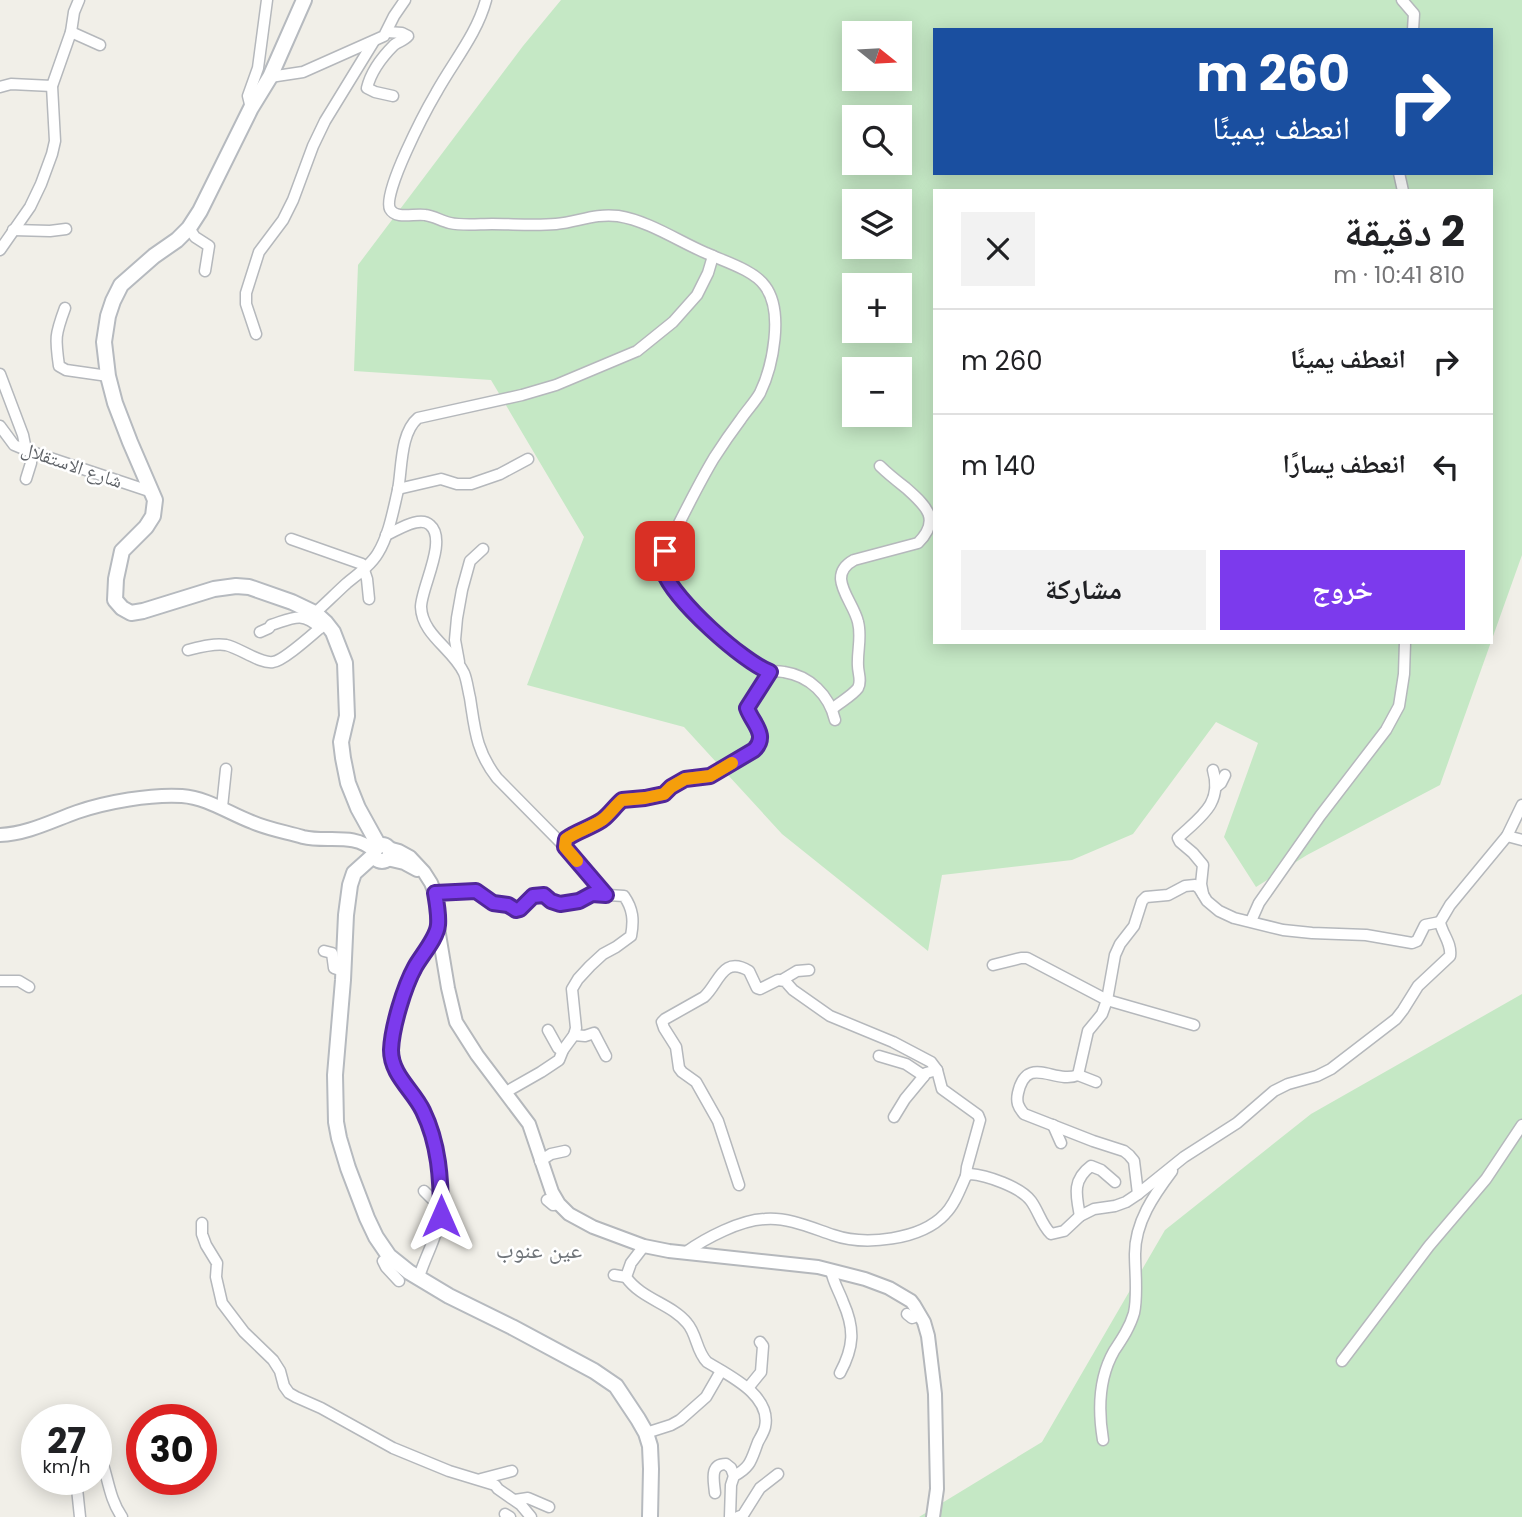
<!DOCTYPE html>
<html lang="ar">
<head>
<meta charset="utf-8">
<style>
	:root { --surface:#fff; --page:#f2f2f2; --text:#202124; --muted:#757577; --line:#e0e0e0; --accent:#7c3aed }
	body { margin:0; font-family:Poppins,"Noto Naskh Arabic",sans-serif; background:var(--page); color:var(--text); direction:rtl; height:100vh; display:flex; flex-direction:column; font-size:26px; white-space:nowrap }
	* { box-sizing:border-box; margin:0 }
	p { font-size:23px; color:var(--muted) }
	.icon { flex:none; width:38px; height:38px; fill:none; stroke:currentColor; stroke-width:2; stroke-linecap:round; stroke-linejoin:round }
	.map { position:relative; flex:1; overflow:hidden; direction:ltr }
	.sheet { position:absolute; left:933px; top:189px; width:560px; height:455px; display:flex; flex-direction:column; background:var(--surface); border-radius:0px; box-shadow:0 4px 18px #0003; direction:rtl }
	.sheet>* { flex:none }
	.hud { position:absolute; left:933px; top:28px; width:560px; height:147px; border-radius:0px; box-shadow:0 4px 18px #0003; direction:rtl; background:#1a4fa0; color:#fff; overflow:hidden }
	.needle { width:46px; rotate:108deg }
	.controls { position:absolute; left:842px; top:21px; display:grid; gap:14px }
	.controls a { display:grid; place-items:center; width:70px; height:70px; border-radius:0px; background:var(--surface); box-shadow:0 4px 18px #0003; font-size:35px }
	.speed { position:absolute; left:21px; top:1404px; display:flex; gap:14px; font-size:35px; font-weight:700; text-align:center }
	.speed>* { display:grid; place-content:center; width:91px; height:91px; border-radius:50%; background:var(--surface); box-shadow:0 4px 18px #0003; line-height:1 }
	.speed small { font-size:18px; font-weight:400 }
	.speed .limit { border:10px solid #d22; background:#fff; color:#111 }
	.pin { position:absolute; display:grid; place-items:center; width:60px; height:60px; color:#fff; margin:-30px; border-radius:14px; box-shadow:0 4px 10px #0006 }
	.me { position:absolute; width:77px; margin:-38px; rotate:0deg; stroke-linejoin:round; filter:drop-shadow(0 0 5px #0008) }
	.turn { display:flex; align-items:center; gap:24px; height:147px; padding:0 28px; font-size:32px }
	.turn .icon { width:91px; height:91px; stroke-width:2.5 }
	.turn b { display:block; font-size:49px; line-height:60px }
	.round { display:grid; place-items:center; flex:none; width:74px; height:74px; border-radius:0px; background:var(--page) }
	.overview { display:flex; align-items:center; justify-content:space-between; height:119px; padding:0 28px }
	h1 { font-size:42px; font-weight:700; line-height:52px }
	.action { display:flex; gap:14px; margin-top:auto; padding:14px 28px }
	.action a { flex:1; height:80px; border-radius:0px; background:var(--accent); color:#fff; font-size:28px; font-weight:700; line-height:80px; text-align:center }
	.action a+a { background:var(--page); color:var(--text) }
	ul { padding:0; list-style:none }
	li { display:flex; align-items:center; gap:21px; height:105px; padding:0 28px; border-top:2px solid var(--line) }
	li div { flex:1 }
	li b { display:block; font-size:26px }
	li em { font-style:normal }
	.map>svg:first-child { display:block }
	.green { fill:#c5e8c5; fill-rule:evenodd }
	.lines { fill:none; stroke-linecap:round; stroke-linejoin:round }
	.minor-casing { stroke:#b5b8bc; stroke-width:13 }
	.tertiary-casing { stroke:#b5b8bc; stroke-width:16 }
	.secondary-casing { stroke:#b6babf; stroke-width:18 }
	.minor { stroke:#fff; stroke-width:10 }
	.tertiary { stroke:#fff; stroke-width:12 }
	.secondary { stroke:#fff; stroke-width:14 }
	.route-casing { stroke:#51269a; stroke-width:18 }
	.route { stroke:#7c3aed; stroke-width:12 }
	.slow { stroke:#f59e0b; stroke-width:12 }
	.labels { text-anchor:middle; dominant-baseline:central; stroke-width:5; stroke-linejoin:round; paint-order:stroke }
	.street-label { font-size:19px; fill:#5f6368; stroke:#fff }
	.quarter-label { font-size:23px; fill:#70757a; stroke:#fff }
</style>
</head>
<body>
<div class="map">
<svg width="1522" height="1517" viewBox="0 0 1522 1517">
	<rect width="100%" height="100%" fill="#f1efe8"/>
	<g class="green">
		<path d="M561 0H1522V555L1440 785 1307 855 1256 887 1224 837 1258 743 1216 722 1133 834 1072 860 942 875 928 951 782 834 684 727 527 685 584 537 491 380 354 371 358 265 523 46ZM934 30H1491V173H934ZM854 33H900V79H854ZM854 117H900V163H854ZM934 191H1491V642H934ZM854 201H900V247H854ZM854 285H900V331H854ZM854 369H900V415H854Z"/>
		<polygon points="1522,994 1522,1517 919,1517 1042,1442 1165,1230 1311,1114"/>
	</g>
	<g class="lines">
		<g class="minor-casing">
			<g id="minor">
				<path d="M486 0C477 34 453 62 436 93 426 110 382 193 390 209 396 220 415 213 425 215 434 216 441 221 450 223 463 226 479 224 492 224 513 224 535 226 556 224 578 222 595 213 618 216 649 221 678 241 706 253 723 261 754 270 765 286 784 311 773 366 760 393 755 402 747 410 741 419 732 431 723 444 714 458 696 488 681 520 665 551 663 559 662 565 664 572 667 581 674 587 679 594 701 622 728 647 758 667 767 673 774 670 784 672 810 676 829 695 835 720"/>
				<polyline points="1402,0 1414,14 1413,30"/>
				<polyline points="71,32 100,45"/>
				<path d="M387 32 402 33 408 36C404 41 399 41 394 45 382 57 371 71 367 88L375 92 393 96"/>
				<polyline points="270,77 303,72 384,36 394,16 405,0"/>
				<polyline points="0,87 11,84 52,86"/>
				<polyline points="251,108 248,96 258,68 267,0"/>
				<polyline points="1399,173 1403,191"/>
				<polyline points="189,228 195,237 209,246 205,271"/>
				<polyline points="13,230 50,231 66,229"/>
				<polyline points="0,250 30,207 41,184 52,154 55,141 52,86 71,32 74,12 79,0"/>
				<path d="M65 308C55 335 55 338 59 366L66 370 108 376"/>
				<polyline points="256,334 246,304 246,293 259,252 283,220 293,200 313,146 325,121 374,41"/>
				<polyline points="0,374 23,435 26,450"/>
				<polyline points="0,426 14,445 26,450 152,492"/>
				<polyline points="26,479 31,463 31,451"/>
				<polyline points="398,489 441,479 457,484 471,484 500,474 528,459"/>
				<path d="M386 535C398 530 420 515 430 525 448 540 421 588 421 607 422 635 453 649 464 673 467 680 468 690 470 698 475 730 476 751 497 778L565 847"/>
				<polyline points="291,539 362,564 367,579 369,599"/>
				<path d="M315 613C326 603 336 593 347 583 358 574 371 565 378 553 389 535 393 511 398 490 402 469 400 433 418 418L522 395 556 385 637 351 673 322 697 295 708 273 713 256"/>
				<path d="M260 632 269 628 271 625C293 618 302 611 320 628"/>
				<path d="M188 650C200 647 214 643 226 645 240 648 260 664 273 662 284 661 316 631 326 623"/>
				<polyline points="459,662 455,640 457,618 462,590 470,561 483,549"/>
				<path d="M832 709C840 702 852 696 858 688 862 681 858 673 858 666 857 651 862 637 858 622 853 600 825 576 854 560L918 543C942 519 925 505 906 488 897 481 888 474 880 466"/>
				<polyline points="1216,787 1221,783 1225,775"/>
				<polyline points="222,807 226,769"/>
				<polyline points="1507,836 1522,840"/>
				<path d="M435 893 476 891 493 903 508 905 515 910 520 909 533 896 544 895 551 901 560 904 579 901 592 894 624 896C633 909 634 920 631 936L616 947 603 954 590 966 578 979 572 989 576 1028 574 1035 563 1050 559 1060 541 1072 506 1092"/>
				<path d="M1203 894 1201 884 1203 865 1193 853 1180 842 1178 838C1200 817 1223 804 1213 770"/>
				<polyline points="606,895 565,847 566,839 574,833 604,818 622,800 645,798 664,794 672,787 685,779 710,776 753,749 759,744 761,739 747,708 770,672"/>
				<polyline points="1251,921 1259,903 1320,816 1386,730 1399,706 1404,674 1405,642"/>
				<polyline points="324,951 332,953 334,968 343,971"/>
				<polyline points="993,965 1021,958 1027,958 1107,1000 1194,1025"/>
				<polyline points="782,980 797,971 809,970"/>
				<polyline points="0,981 19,981 29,987"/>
				<polyline points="548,1030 558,1048 563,1050"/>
				<polyline points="574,1035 585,1036 594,1033 606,1056"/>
				<polyline points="879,1056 906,1064 924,1076 926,1073 937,1070"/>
				<polyline points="1078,1075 1096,1082"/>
				<polyline points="894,1117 905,1099 924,1076"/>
				<polyline points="1053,1125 1061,1143"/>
				<polyline points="540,1161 551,1154 565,1151"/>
				<path d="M739 1185 718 1121 696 1082 682 1072 679 1068 676 1047 664 1028 662 1022 665 1019 704 997C719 984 722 955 749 971L757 988 760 989 778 980 785 981 793 990 830 1016 893 1042 931 1062 937 1070 942 1089 978 1115 980 1120 967 1167 966 1176"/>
				<polyline points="424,1191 432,1199 441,1204"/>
				<path d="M1138 1194 1134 1161 1129 1155 1124 1151 1093 1141 1024 1114C1018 1107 1016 1102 1018 1093 1027 1053 1055 1085 1078 1075L1088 1031 1102 1014 1107 1000 1115 955 1120 944 1134 926 1142 901 1146 897 1168 895 1185 886 1195 885 1199 888 1207 901 1219 911 1234 918 1283 930 1312 933 1366 935 1412 943 1417 941 1425 925 1440 922"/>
				<polyline points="547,1200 553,1205 559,1204"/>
				<path d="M1080 1216C1076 1195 1072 1180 1091 1166L1101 1170 1115 1182"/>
				<polyline points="202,1223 202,1234 206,1245 217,1263 216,1277 222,1303 244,1332 273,1360 280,1371 284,1386 289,1393 296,1397 321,1408 393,1448 449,1471 495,1485 498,1489 521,1505 531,1517"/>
				<path d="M644 1246 631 1263 626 1277C641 1299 672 1304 687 1323 697 1334 696 1351 707 1362 728 1375 772 1395 765 1427 764 1432 760 1438 758 1442 751 1460 751 1467 734 1476L731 1485 730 1517"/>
				<path d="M686 1252C706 1238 740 1220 765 1219 788 1217 812 1228 833 1235 865 1246 921 1240 945 1214 955 1204 960 1189 966 1176L970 1174C986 1175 1021 1187 1031 1201 1039 1212 1041 1224 1051 1234L1064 1231 1080 1216 1094 1209 1115 1206 1126 1202 1138 1194 1184 1157 1237 1123 1274 1091 1288 1084 1317 1076 1331 1069 1396 1019 1403 1010 1418 986 1450 956C1452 943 1442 934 1440 922L1450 905 1507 836 1522 805"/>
				<polyline points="389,1256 383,1261 386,1267 399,1281"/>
				<path d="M831 1270C833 1282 839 1291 843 1302 855 1329 854 1347 840 1373"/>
				<polyline points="614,1275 626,1277"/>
				<path d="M419 1277C425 1257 437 1237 440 1217 446 1186 435 1129 419 1103 408 1086 392 1073 391 1052 391 1043 394 1034 396 1025 405 985 419 964 438 928"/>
				<polyline points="907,1314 912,1318 920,1315"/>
				<polyline points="1342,1361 1429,1246 1486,1179 1522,1125"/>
				<polyline points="748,1388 761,1372 763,1346 760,1342"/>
				<polyline points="646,1433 671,1425 680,1420 706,1397 721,1371"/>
				<path d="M1103 1440C1098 1410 1098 1379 1114 1351 1122 1339 1130 1327 1134 1313 1138 1295 1135 1272 1135 1254 1135 1222 1154 1195 1172 1171"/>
				<path d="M96 1447C108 1469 107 1496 122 1517"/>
				<polyline points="76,1479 80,1517"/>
				<polyline points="481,1479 512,1471"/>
				<path d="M715 1493C714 1481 709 1464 726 1464L731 1468 734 1476"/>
				<polyline points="515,1500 528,1498 549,1507"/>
				<polyline points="505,1514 510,1517"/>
				<polyline points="738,1517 743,1515 760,1488 778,1474"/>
			</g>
		</g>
		<g class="tertiary-casing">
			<g id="tertiary">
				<path d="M0 835C27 834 52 821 77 812 106 802 151 794 182 796 208 798 228 813 252 822 268 829 286 832 303 837 327 843 354 832 374 851"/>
				<polyline points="388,848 399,851 410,857 424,872 431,883 435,893 438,928 448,988 456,1022 477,1055 529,1124 552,1192 559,1204 569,1214 593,1227 644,1246 669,1251 818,1267 865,1279 889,1288 911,1301 914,1305 924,1322 928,1336 935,1394 937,1489 933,1517"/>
				<polyline points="387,859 404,863 417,870"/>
			</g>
		</g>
		<g class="secondary-casing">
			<g id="secondary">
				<polyline points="304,0 270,77 251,108 200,211 189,228 177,240 154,256 121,285 113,301 108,316 104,342 108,376 115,403 130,442 155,500 153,516 146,527 122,551 116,579 115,600 122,608 131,613 143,611 214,589 236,586 249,587 292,602 315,613 326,623 333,632 345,663 347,716 341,742 343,758 348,783 358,808 379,846"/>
				<circle cx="382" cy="853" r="8"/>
				<polyline points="374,855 354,873 350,885 346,915 343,980 335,1075 336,1122 339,1138 348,1168 367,1218 376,1237 389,1256 409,1272 449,1296 512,1327 594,1371 616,1386 638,1419 646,1433 650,1446 651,1469 650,1517"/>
			</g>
		</g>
		<use href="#minor" class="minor"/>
		<use href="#tertiary" class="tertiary"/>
		<use href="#secondary" class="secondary"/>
	</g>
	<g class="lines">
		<g class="route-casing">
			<path id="route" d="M441 1216C441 1179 439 1144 423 1111 413 1090 391 1075 391 1050 392 1027 404 987 415 967 421 956 437 938 438 925 439 915 437 904 435 893L476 891 493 903 508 905 516 910 520 909 533 896 544 895 551 901 560 904 579 901 592 894 606 895 565 847 566 839C577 831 590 828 602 820 609 815 615 806 622 800L645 798 664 794 671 787 685 779 710 776 754 750C769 735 752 723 747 708L770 672C743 662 674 600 664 572 662 565 663 559 665 551"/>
		</g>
		<use href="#route" class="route"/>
		<path class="slow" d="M577 861 565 847 566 839C577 831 590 828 602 820 609 815 615 806 622 800L645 798 664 794 671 787 685 779 710 776 732 763"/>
	</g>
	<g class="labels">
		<g class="street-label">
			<text transform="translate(72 465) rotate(19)">شارع الاستقلال</text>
		</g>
		<g class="quarter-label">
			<text x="539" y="1250">عين عنوب</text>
		</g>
	</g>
</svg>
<div class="controls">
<a><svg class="needle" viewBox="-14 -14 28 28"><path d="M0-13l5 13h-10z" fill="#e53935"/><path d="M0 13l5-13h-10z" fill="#757577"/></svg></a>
<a><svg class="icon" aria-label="search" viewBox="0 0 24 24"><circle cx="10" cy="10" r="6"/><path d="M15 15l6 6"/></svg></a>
<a><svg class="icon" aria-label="layers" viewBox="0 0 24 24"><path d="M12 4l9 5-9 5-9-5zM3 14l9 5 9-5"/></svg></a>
<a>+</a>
<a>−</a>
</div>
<div class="speed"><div>27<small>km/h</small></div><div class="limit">30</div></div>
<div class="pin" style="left:665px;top:551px;background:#d93025"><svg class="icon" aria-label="arrive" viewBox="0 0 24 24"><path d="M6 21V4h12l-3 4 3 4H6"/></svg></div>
<svg class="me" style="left:441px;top:1216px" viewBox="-20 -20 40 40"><path d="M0-17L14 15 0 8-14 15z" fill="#7c3aed" stroke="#fff" stroke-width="4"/></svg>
<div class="hud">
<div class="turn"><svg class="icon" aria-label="right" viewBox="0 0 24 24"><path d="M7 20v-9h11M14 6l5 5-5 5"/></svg><div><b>260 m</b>انعطف يمينًا</div></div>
</div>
<section class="sheet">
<div class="overview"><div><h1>2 دقيقة</h1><p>810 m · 10:41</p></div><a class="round"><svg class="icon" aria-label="close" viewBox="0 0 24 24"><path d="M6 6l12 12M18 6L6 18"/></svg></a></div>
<ul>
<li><svg class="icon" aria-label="right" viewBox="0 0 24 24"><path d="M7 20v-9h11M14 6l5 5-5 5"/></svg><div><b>انعطف يمينًا</b></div><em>260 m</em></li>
<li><svg class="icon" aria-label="left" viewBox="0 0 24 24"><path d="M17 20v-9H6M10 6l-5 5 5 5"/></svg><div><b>انعطف يسارًا</b></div><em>140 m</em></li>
</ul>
<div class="action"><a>خروج</a><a>مشاركة</a></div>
</section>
</div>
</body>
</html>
